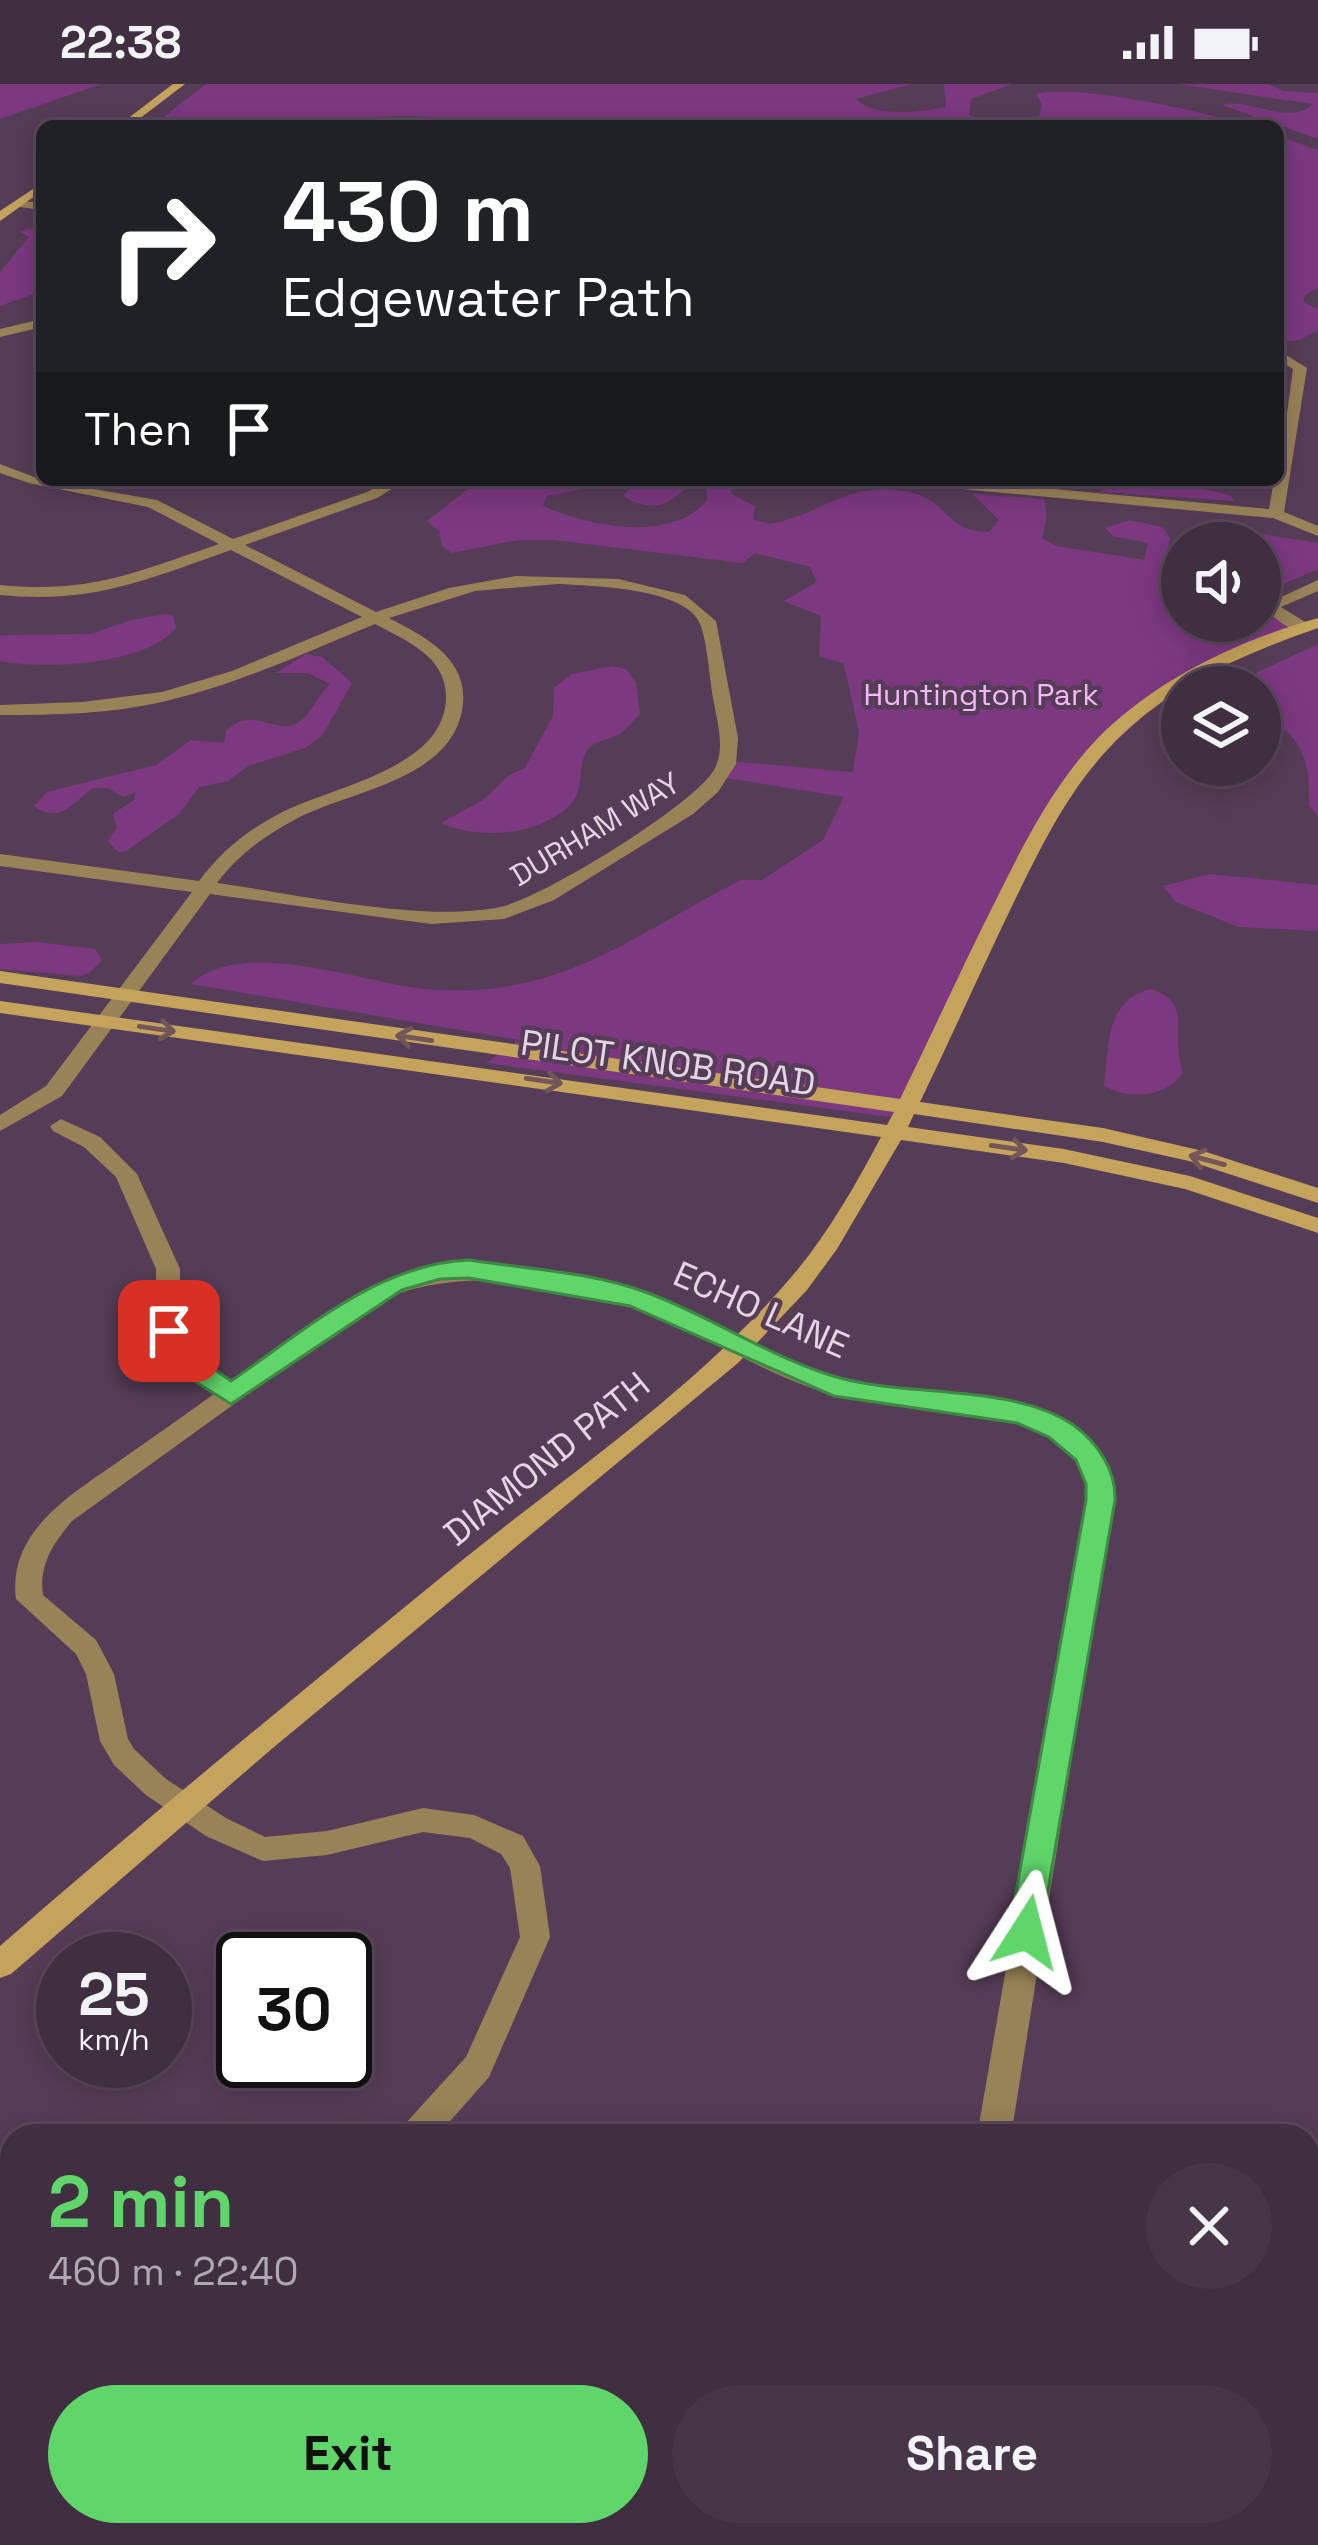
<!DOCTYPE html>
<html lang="en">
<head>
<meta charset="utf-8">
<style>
	:root { --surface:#402e41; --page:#473648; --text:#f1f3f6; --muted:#aea8b1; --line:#594a5a; --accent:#60d56a }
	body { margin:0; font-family:"Space Grotesk",sans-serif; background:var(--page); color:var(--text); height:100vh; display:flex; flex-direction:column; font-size:45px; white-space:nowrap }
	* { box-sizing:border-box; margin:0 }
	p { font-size:39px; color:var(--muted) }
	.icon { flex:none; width:66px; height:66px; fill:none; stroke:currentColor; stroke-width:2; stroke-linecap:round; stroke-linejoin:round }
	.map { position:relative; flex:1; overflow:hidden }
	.sheet { position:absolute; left:0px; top:2040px; width:1320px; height:423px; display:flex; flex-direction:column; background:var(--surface); border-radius:36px 36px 0 0; box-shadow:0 6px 30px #0003,0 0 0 3px var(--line) }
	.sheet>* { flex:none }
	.banner { position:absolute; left:36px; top:36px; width:1248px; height:366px; border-radius:18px; box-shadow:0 6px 30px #0003,0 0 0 3px var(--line); background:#202124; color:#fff; overflow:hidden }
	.controls { position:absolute; left:1161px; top:438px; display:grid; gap:24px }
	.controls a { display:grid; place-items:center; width:120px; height:120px; border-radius:50%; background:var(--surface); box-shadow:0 6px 30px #0003,0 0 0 3px var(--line); font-size:60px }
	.speed { position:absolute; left:36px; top:1848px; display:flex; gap:24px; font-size:60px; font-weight:700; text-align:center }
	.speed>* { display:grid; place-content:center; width:156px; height:156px; border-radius:50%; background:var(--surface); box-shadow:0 6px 30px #0003,0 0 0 3px var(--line); line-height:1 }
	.speed small { font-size:30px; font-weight:400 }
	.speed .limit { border:6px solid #111; border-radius:18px; background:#fff; color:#111 }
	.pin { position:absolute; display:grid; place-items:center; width:102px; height:102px; color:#fff; margin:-51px; border-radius:24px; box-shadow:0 6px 18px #0006 }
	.me { position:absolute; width:132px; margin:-66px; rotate:9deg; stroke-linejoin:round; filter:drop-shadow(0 0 9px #0008) }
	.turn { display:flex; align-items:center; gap:42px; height:252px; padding:0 48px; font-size:54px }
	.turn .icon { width:156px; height:156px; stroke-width:2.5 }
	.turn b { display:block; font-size:84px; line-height:102px }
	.then { display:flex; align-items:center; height:114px; padding:0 48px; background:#0003; gap:24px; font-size:45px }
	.round { display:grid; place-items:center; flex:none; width:126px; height:126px; border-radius:63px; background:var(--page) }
	.headline { display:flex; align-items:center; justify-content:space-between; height:204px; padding:0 48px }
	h1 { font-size:72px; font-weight:800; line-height:90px; color:var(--accent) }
	.cta { display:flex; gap:24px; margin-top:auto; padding:24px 48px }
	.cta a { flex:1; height:138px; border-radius:72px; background:var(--accent); color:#111; font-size:48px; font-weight:800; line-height:138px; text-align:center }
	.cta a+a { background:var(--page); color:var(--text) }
	.status { display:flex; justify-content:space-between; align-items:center; height:84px; padding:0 60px; background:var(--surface); direction:ltr }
	.status svg { height:33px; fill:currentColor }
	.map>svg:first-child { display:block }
	.green { fill:#7c3980 }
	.water { fill:#346a70 }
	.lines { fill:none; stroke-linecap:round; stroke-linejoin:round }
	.street { fill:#988358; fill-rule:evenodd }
	.secondary { fill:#c4a35c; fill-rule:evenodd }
	.oneway { stroke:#725658 }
	.route { fill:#60d56a; stroke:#3e8a45; stroke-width:3 }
	.labels { text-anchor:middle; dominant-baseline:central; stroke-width:9; stroke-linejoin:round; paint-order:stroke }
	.far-park-label { font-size:30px; fill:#f3b8f6; stroke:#563d57 }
	.far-street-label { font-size:30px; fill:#e4d5e4; stroke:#563d57 }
	.street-label { font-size:36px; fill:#e4d5e4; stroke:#563d57 }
</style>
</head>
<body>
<div class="status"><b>22:38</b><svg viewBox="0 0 49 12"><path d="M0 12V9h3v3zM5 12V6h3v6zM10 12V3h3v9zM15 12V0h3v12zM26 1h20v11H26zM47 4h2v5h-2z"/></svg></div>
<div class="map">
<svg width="1318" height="2461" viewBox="0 0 1318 2461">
	<rect width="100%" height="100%" fill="#563d57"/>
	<g class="green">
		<polygon points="0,0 101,0 0,35"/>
		<path d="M206 0H911L856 15C874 34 921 28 946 23L944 0H1012L971 15 969 31 994 39 1039 32 1042 20 1036 10C1078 0 1200 26 1247 42H683L624 37 454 42C435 25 357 32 332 42H152Z"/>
		<path d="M1178 0H1268L1284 7 1318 9V55L1222 21C1248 13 1288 43 1313 20Z"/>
		<polygon points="1278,52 1318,66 1318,204 1305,211 1303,218 1318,225 1318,246 1299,256 1280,258"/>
		<polygon points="28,145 42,147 42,180 38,184 42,207 0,222 0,188 29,153 20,148"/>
		<path d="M480 396H683L684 405C667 425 645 426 623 412L633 401 606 400 547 412 543 422C587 442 672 460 707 416L706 396H726L733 411 755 422 753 435 769 440C823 431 852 392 916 410 949 420 947 448 989 448L999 436 972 410 1044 415 1047 431 1042 454 1056 462 1144 476 1148 459 1113 452 1105 444 1130 436 1164 444 1170 454 1168 465 1182 481V537H1260V519L1301 544 1199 593 1153 623 1079 692 898 1034 486 979 519 956 191 900C243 852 360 898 424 905 557 918 631 852 741 796H762L823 756 844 713 721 693 728 677 853 688 859 648 844 580 819 572 821 532 784 517 817 498 810 483 755 469 743 479 554 456H518L452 469 442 462 439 447 427 437Z"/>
		<polygon points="1120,396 1164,396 1230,411 1235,417 1099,408"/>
		<polygon points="1238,446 1318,459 1318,485 1260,510 1260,484 1265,480 1260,459 1231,459 1213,450"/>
		<path d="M166 530 173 532 176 544C146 581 44 586 0 577V551L91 550 131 536Z"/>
		<path d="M1318 560V732L1309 722C1310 677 1304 651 1260 631V603H1226Z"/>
		<path d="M306 570 322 573 352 599 322 652 305 664 248 682 228 697 199 703 179 730 126 767 118 768 108 757 117 743 113 730 134 716 136 708 123 713 108 704H93C72 719 60 741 34 722L47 708 156 681 191 656 224 659 226 647C253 620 277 653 299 638 312 629 319 610 330 600L308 589H276Z"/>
		<path d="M612 582 626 585 636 599 640 630C634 636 627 645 620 650 609 656 593 656 586 668 577 685 585 707 569 722 538 752 478 756 441 739L483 716 508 692 525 684 553 632 554 604 571 590Z"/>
		<polygon points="1210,790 1318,801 1318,847 1239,843 1176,818 1163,802"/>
		<polygon points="37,858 95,865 102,876 89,889 79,892 0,885 0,860"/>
		<path d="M1152 905C1194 920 1169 948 1183 989 1166 1013 1128 1017 1104 1001 1109 960 1105 916 1152 905Z"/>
	</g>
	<polygon class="water" points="994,2451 1229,2451 1228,2461 1004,2461"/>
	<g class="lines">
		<g class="street">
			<polygon points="13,118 42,118 42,126 13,122"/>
			<polygon points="42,235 42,243 0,253 0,245"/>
			<polygon points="1278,266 1307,284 1284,428 1318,442 1318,452 1273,434 908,400 901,396 956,396 1269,425 1274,396 1278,396 1293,285 1278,276"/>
			<path d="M0 380 42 396 157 416 233 455 367 408 388 396H406L377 414 245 461 376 528 449 504 516 492 618 495 685 511 716 537 738 654 736 680 718 708 693 730 554 816 504 835 431 840 210 810 62 1012 0 1047V1031L46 1002 192 808 0 782V770L199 797C221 768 245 748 277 731 327 703 442 687 446 616 448 573 407 557 375 540 306 568 239 600 166 617 112 630 55 631 0 631V621L82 618 162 608 232 587 362 533 231 466C145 496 94 520 0 511V501C90 510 136 488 219 460L148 423 29 399 0 389ZM557 500C591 502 688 503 701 542 708 564 709 591 713 614 717 637 726 665 714 686 694 721 541 815 500 823 424 839 297 810 217 799 238 771 264 752 296 735 350 706 456 696 463 619 467 573 423 552 389 534L475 507Z"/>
			<path d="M1318 496V507L1281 523 1310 541V547C1292 550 1273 535 1264 521Z"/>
			<path d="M61 1035 100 1053 137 1090 180 1185V1247L187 1265 231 1298 358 1209C454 1163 582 1180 677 1222 730 1246 780 1279 836 1294 904 1313 1075 1302 1105 1380 1110 1391 1111 1405 1113 1416L1011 2052H977L1087 1416C1085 1405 1084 1390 1079 1381 1043 1316 888 1329 823 1308 765 1289 713 1256 657 1232 575 1196 457 1180 374 1219L72 1437C53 1460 39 1480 43 1511L96 1556 114 1590 128 1655 134 1665 166 1695 226 1734 265 1753 327 1747 423 1724 474 1731 523 1752 540 1782 550 1853 489 1993 437 2052H399L404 2041 466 1973 520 1853 510 1784 501 1770 470 1754 423 1748 327 1771 263 1777 206 1752 146 1711 114 1681 100 1657 86 1590 76 1570 16 1515C7 1446 74 1409 122 1375 153 1353 184 1332 214 1310L164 1269 156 1247V1185L116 1093 84 1063 53 1047 50 1042Z"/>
			<rect x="0" y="2108" width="12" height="32"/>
			<polygon points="601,2451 640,2451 644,2461 605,2461"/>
		</g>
		<g class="secondary">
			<polygon points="173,0 185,0 130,42 118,42"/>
			<polygon points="42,99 42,107 0,137 0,127"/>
			<path d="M1318 534V544C1240 571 1164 604 1108 665 1066 710 1040 765 1013 820 981 886 952 952 920 1018L1103 1044 1203 1067 1318 1104V1119L1189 1077 1103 1058 914 1030 908 1043 1064 1065 1190 1092 1318 1134V1149L1185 1105 1064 1079 901 1056 837 1165 807 1206 738 1279 274 1663 11 1890 0 1894V1862C149 1732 302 1607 455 1482 567 1391 692 1308 787 1198 825 1155 854 1104 881 1053L0 929V917L887 1041 894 1028 0 899V887L900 1015C932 950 962 883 995 818 1023 761 1052 703 1096 656 1154 596 1239 556 1318 534Z"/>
		</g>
	</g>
	<defs><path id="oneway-shaft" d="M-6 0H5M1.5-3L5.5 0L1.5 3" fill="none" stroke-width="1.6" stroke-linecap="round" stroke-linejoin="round" transform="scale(3)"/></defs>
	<g class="oneway">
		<use href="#oneway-shaft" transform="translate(157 945) rotate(8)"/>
		<use href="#oneway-shaft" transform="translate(414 954) rotate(-172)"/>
		<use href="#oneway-shaft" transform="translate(544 997) rotate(8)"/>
		<use href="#oneway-shaft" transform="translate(1009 1064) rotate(8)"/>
		<use href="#oneway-shaft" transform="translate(1207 1076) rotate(-165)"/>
	</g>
	<path class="route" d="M469 1176C528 1185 592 1188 648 1209 713 1233 774 1276 840 1294 910 1313 1011 1300 1072 1340 1097 1358 1116 1385 1115 1416L1039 1859 1027 1863 1014 1859 1009 1848 1086 1416V1400L1076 1376 1049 1353 1017 1339 834 1312 630 1222 469 1194 440 1195 402 1206 231 1320 175 1285 155 1247 169 1238 178 1240 195 1272 231 1297C305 1247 377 1180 469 1176Z"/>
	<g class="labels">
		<g class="far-park-label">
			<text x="981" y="610">Huntington Park</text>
		</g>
		<g class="far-street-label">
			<text transform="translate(595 745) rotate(-31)">DURHAM WAY</text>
		</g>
		<g class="street-label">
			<text transform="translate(668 979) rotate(8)">PILOT KNOB ROAD</text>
			<text transform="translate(761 1226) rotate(24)">ECHO LANE</text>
			<text transform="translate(547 1375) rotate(-39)">DIAMOND PATH</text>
		</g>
	</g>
</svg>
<div class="controls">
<a><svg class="icon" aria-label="sound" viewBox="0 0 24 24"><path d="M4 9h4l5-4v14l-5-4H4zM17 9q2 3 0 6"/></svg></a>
<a><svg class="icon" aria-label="layers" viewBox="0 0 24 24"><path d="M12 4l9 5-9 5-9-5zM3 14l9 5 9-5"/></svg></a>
</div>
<div class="speed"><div>25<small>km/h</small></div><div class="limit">30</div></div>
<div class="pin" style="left:169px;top:1247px;background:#d93025"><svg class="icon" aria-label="arrive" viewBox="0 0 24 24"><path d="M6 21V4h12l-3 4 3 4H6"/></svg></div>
<svg class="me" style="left:1027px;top:1848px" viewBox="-20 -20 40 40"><path d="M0-17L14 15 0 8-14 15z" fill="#60d56a" stroke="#fff" stroke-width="4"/></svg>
<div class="banner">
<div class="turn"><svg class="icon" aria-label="right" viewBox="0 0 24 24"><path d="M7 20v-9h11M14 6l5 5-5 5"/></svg><div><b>430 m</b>Edgewater Path</div></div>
<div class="then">Then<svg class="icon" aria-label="arrive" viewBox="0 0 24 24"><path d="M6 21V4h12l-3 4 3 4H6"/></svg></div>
</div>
<section class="sheet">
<div class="headline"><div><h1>2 min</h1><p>460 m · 22:40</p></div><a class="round"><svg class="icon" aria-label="close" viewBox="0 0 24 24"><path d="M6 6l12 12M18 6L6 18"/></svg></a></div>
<div class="cta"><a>Exit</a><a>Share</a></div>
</section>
</div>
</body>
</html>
